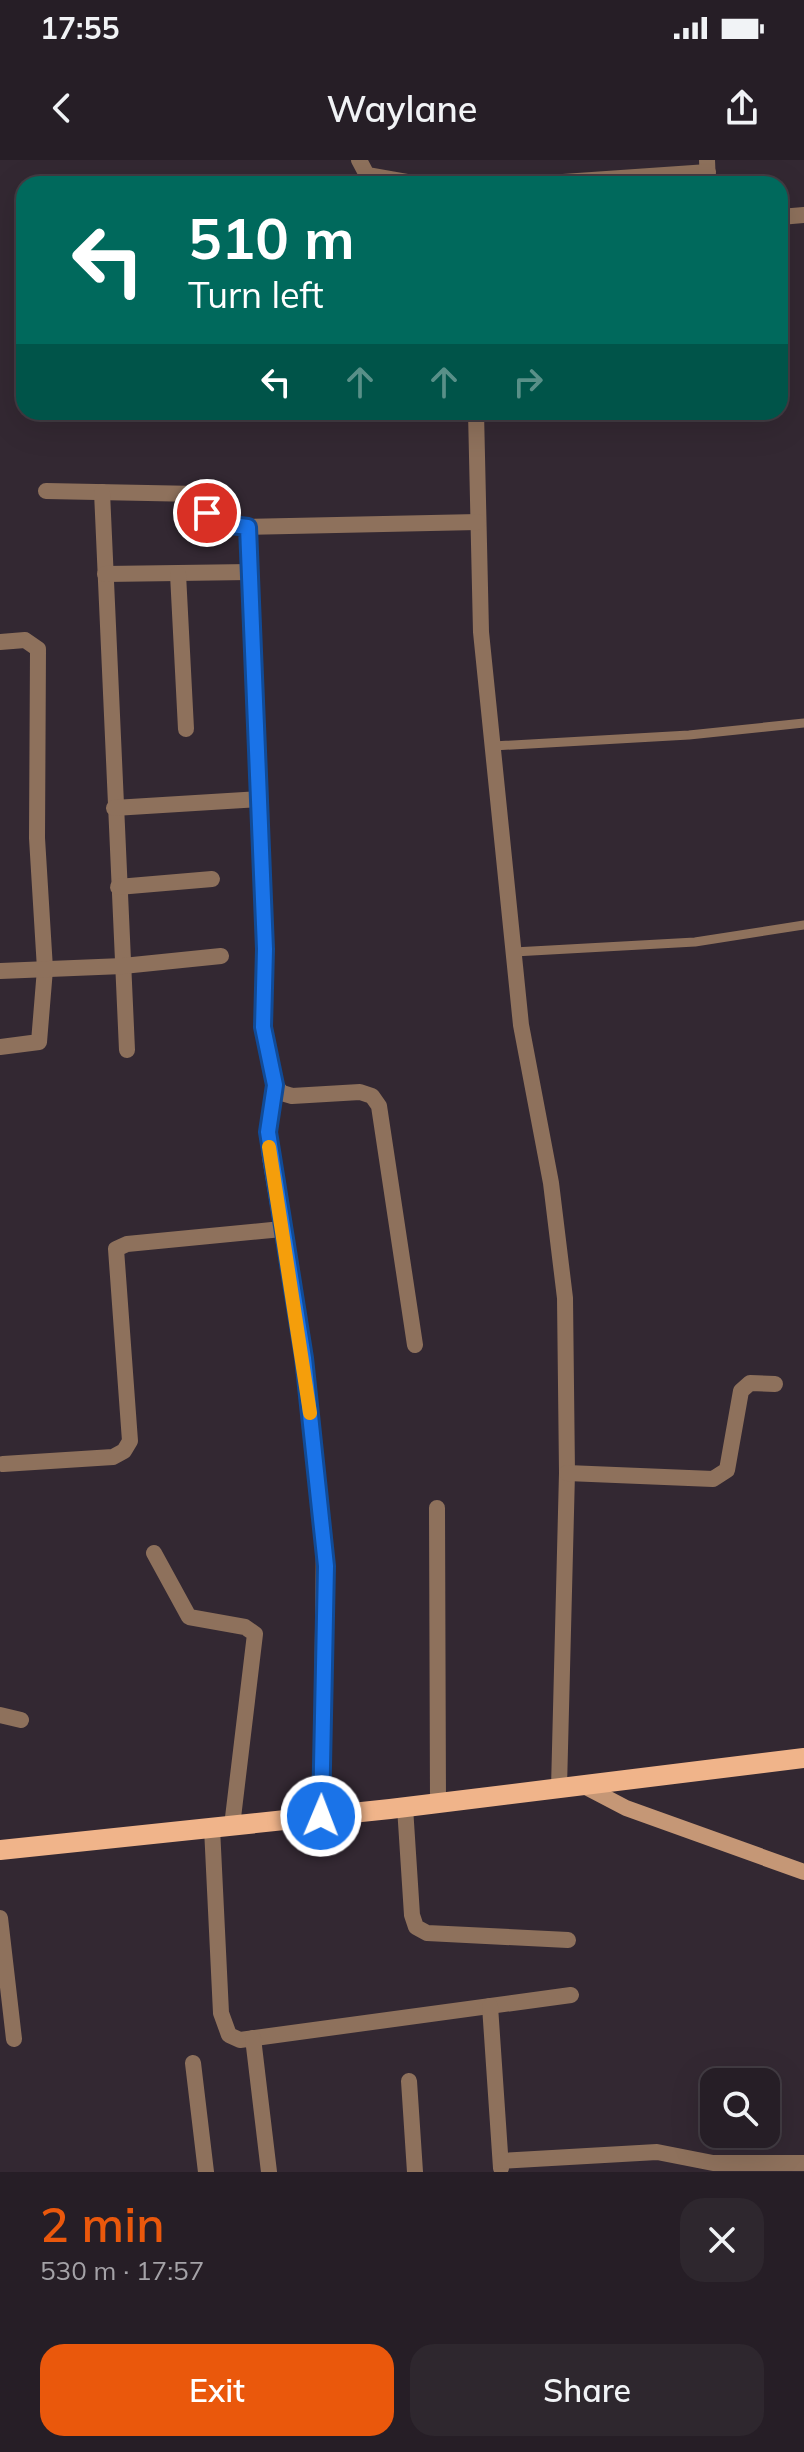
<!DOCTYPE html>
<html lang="en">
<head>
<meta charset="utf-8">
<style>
	:root { --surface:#261e26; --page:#2e272e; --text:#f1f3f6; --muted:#a4a2a7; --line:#423c43; --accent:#ea580c }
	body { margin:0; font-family:Mulish,sans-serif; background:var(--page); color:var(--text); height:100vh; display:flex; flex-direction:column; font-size:30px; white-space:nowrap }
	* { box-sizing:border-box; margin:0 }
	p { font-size:26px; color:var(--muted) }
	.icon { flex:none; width:44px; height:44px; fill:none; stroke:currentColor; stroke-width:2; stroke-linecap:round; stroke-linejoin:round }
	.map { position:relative; height:2012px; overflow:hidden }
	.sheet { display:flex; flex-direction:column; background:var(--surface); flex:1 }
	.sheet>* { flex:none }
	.hud { position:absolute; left:16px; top:16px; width:772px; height:244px; border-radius:24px; box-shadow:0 8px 32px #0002,0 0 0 2px var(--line); background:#00695c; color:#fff; overflow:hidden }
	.tools { position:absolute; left:700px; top:1908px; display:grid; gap:16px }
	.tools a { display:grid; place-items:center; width:80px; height:80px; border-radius:16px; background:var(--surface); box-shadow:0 8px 32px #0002,0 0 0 2px var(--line); font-size:40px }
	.pin { position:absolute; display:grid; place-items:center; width:68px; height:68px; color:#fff; margin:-34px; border:4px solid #fff; border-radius:50%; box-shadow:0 2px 8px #0007 }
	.me { position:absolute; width:88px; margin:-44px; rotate:1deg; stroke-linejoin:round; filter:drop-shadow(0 0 6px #0008) }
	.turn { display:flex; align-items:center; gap:28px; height:168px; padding:0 40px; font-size:36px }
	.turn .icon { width:104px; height:104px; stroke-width:2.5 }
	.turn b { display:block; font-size:56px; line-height:68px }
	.lanes { display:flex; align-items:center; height:76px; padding:0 40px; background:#0003; justify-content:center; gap:40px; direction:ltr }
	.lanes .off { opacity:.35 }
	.round { display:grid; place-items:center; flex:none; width:84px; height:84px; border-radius:24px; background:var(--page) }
	.head { display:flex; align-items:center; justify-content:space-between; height:136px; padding:0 40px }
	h1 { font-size:48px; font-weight:600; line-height:60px; color:var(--accent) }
	.cta { display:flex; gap:16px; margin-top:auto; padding:16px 40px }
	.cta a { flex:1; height:92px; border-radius:24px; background:var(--accent); color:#fff; font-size:32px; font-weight:600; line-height:92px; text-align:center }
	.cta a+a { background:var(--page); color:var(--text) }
	.status { display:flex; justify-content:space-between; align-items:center; height:56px; padding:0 40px; background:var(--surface); direction:ltr }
	.status svg { height:22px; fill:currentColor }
	header { display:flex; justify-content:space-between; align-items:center; height:104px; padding:0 40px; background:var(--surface); font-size:36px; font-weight:600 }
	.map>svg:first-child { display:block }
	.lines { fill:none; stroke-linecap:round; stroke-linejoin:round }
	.lane { stroke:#8e715c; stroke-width:9 }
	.street { stroke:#8e715c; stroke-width:16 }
	.secondary { stroke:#c59776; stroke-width:16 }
	.primary { stroke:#f0b48a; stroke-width:20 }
	.route-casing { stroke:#114b97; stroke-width:20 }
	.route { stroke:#1a73e8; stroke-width:14 }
	.slow { stroke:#f59e0b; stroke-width:14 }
</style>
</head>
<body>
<div class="status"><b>17:55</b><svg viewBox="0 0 49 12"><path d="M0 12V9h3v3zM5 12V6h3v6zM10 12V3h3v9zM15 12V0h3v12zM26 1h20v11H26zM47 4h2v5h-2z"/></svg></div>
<header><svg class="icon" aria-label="back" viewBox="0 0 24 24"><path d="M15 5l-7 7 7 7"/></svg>Waylane<svg class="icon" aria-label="share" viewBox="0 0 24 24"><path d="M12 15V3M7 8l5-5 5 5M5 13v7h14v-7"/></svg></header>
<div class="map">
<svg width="804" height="2012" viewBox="0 0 804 2012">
	<rect width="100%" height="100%" fill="#332832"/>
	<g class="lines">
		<g class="lane">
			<polyline points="493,586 689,575 804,563"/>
			<polyline points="514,792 695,782 804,765"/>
		</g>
		<g class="street">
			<polyline points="359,0 367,15 418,24"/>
			<polyline points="707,0 708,24"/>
			<polyline points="534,24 708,12"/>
			<polyline points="780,57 804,55"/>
			<polyline points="476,252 481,472 521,865 551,1023 565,1138 567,1313 559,1628"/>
			<polyline points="46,331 198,334 207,343 209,360 248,367 478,362"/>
			<polyline points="102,332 127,890"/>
			<polyline points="248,367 265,789 263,867 275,925 282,933 292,936 360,932 372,936 379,946 415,1185"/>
			<polyline points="105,414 250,412"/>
			<polyline points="178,414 186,569"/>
			<polyline points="0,482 25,480 38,489 37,678 45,809 39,882 0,887"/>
			<polyline points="114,648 259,639"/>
			<polyline points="118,727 212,719"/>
			<polyline points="0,811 123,806 221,796"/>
			<polyline points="275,925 268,972 270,997 304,1198 324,1375 321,1656"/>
			<polyline points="3,1304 113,1297 124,1291 130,1281 116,1089 127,1084 282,1069"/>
			<polyline points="567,1313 713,1319 727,1310 741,1231 750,1223 775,1224"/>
			<polyline points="437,1348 438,1643"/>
			<polyline points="154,1393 189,1457 245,1467 255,1474 232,1666"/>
			<polyline points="0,1555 21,1560"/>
			<polyline points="405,1647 412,1755 416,1767 427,1773 568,1780"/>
			<polyline points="212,1668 221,1853 229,1875 240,1880 571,1835"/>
			<polyline points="0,1758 14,1879"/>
			<polyline points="490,1846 501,2008"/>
			<polyline points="253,1878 269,2012"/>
			<polyline points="193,1903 206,2012"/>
			<polyline points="409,1921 415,2012"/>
			<polyline points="501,2001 657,1992 713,2003 804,2003"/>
		</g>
		<polyline class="secondary" points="582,1625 626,1648 804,1712"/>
		<polyline class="primary" points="0,1690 390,1649 804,1598"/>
	</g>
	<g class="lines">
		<g class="route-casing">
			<polyline id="route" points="207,353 214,363 248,367 265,789 263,867 275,925 268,972 304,1198 326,1406 321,1656"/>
		</g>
		<use href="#route" class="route"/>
		<polyline class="slow" points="269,987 310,1253"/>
	</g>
</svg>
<div class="tools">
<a><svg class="icon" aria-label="search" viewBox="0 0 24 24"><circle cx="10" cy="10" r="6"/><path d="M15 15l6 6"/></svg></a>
</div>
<div class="pin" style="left:207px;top:353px;background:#d93025"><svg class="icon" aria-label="arrive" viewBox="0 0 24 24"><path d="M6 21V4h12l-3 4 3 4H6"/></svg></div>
<svg class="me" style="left:321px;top:1656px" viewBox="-20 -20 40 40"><circle r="17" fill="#1a73e8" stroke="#fff" stroke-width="3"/><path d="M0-11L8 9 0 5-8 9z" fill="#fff"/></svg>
<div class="hud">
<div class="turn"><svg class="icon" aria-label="left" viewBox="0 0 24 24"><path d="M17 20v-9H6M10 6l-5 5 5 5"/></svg><div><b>510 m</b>Turn left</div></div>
<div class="lanes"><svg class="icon" aria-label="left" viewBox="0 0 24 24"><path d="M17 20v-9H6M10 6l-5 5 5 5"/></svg><svg class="icon off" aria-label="ahead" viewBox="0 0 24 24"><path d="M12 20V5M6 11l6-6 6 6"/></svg><svg class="icon off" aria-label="ahead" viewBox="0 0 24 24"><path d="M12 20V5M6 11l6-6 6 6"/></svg><svg class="icon off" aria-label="right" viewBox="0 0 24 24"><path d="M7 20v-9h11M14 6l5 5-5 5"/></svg></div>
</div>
</div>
<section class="sheet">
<div class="head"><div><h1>2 min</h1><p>530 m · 17:57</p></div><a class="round"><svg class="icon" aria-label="close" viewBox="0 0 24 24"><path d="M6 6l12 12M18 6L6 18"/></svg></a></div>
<div class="cta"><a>Exit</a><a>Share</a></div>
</section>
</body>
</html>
